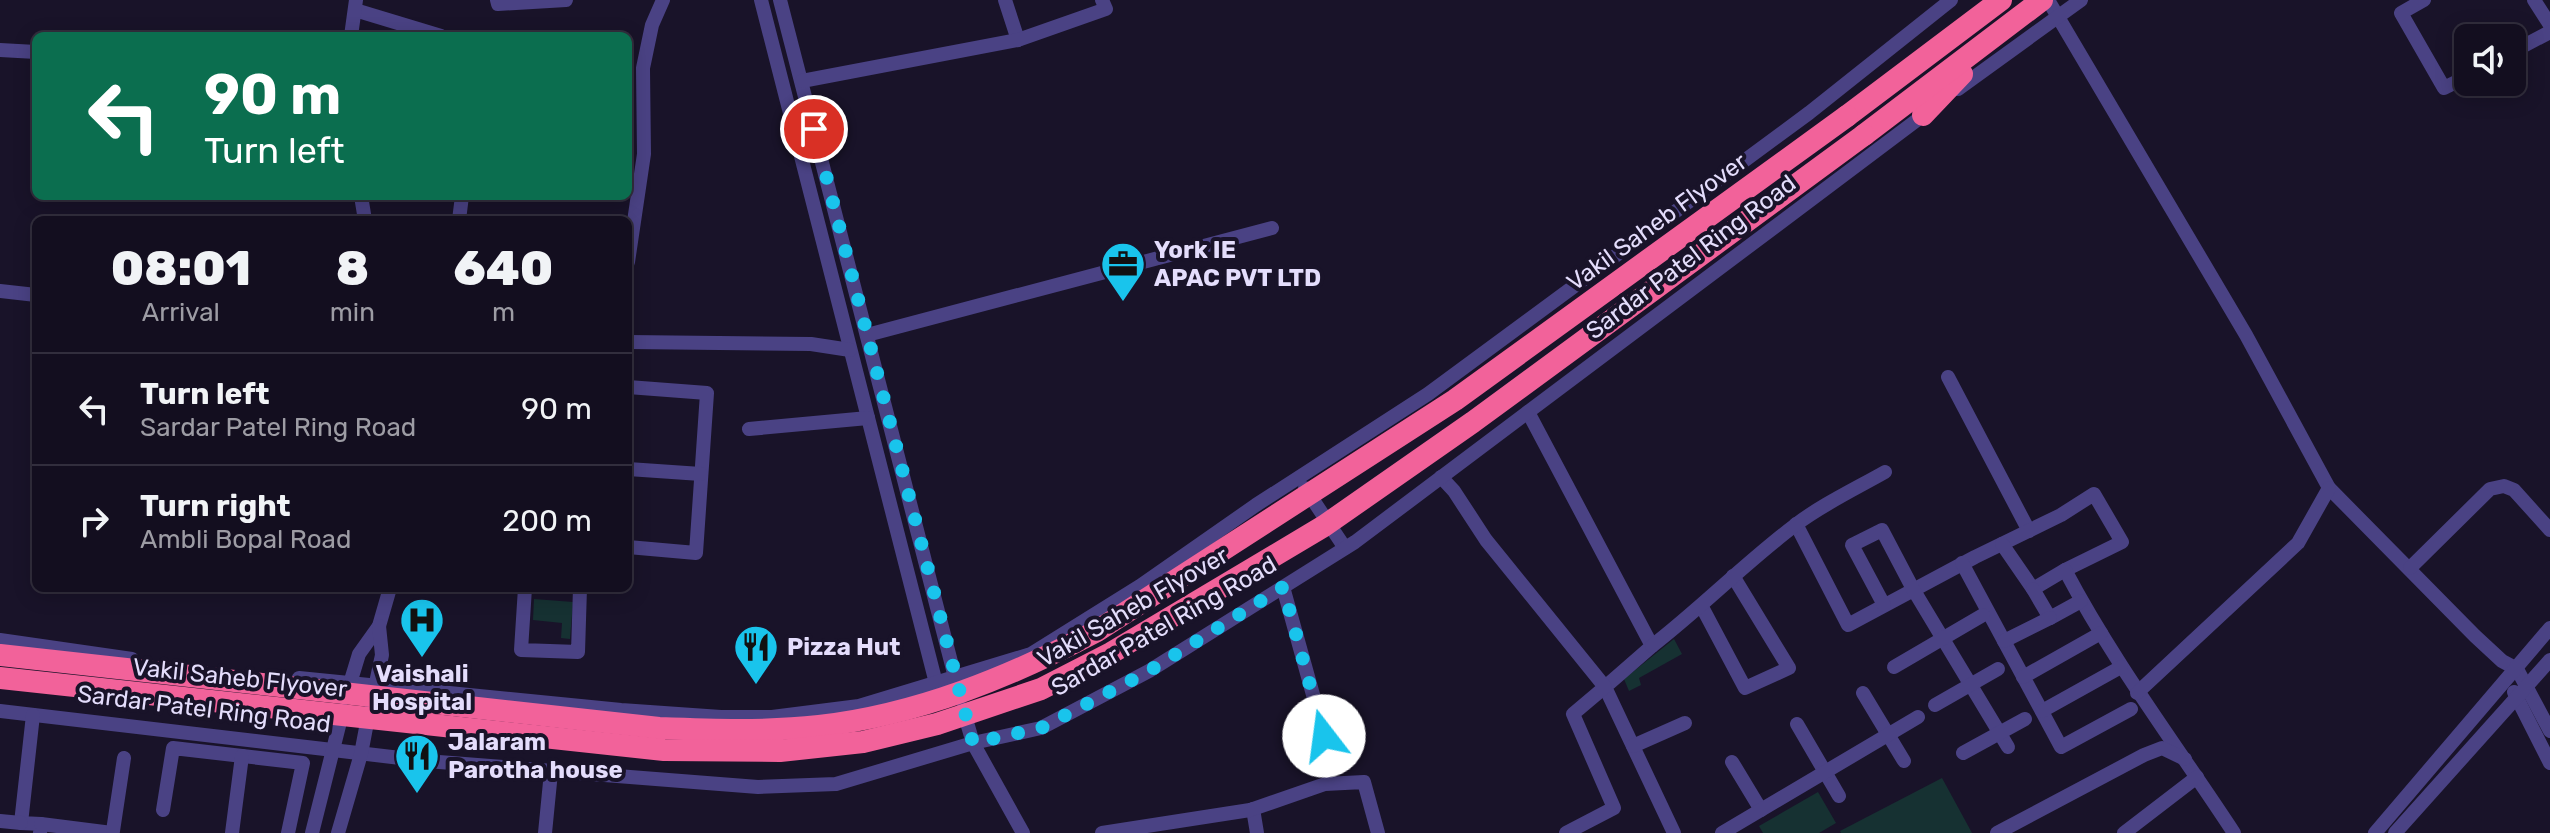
<!DOCTYPE html>
<html lang="en">
<head>
<meta charset="utf-8">
<style>
	:root { --surface:#130e1f; --page:#201c2c; --text:#f1f3f6; --muted:#9d9ca4; --line:#322e3d }
	body { margin:0; font-family:Rubik,sans-serif; background:var(--page); color:var(--text); height:100vh; display:flex; flex-direction:column; font-size:30px; white-space:nowrap }
	* { box-sizing:border-box; margin:0 }
	p { font-size:26px; color:var(--muted) }
	.icon { flex:none; width:44px; height:44px; fill:none; stroke:currentColor; stroke-width:2; stroke-linecap:round; stroke-linejoin:round }
	.map { position:relative; flex:1; overflow:hidden }
	.panel { position:absolute; left:32px; top:216px; width:600px; height:376px; display:flex; flex-direction:column; background:var(--surface); border-radius:12px; box-shadow:0 4px 20px #0003,0 0 0 2px var(--line) }
	.panel>* { flex:none }
	.top-card { position:absolute; left:32px; top:32px; width:600px; height:168px; border-radius:12px; box-shadow:0 4px 20px #0003,0 0 0 2px var(--line); background:#0b6e4f; color:#fff; overflow:hidden }
	.buttons { position:absolute; left:2454px; top:24px; display:grid; gap:16px }
	.buttons a { display:grid; place-items:center; width:72px; height:72px; border-radius:12px; background:var(--surface); box-shadow:0 4px 20px #0003,0 0 0 2px var(--line); font-size:40px }
	.pin { position:absolute; display:grid; place-items:center; width:68px; height:68px; color:#fff; margin:-34px; border:4px solid #fff; border-radius:50%; box-shadow:0 2px 8px #0007 }
	.me { position:absolute; width:88px; margin:-44px; rotate:345deg; stroke-linejoin:round; filter:drop-shadow(0 0 6px #0008) }
	.turn { display:flex; align-items:center; gap:28px; height:168px; padding:0 40px; font-size:36px }
	.turn .icon { width:104px; height:104px; stroke-width:2.5 }
	.turn b { display:block; font-size:56px; line-height:68px }
	.eta { display:flex; justify-content:space-evenly; align-items:center; height:136px; text-align:center }
	.eta b { font-size:48px; font-weight:800; line-height:56px }
	ul { padding:0; list-style:none }
	li { display:flex; align-items:center; gap:24px; height:112px; padding:0 40px; border-top:2px solid var(--line) }
	li div { flex:1 }
	li b { display:block; font-size:30px }
	li em { font-style:normal }
	.map>svg:first-child { display:block }
	.green { fill:#163132 }
	.lines { fill:none; stroke-linecap:round; stroke-linejoin:round }
	.minor { stroke:#4a4284; stroke-width:14 }
	.highway { stroke:#f2629a; stroke-width:22 }
	.highway-bridge { stroke:#f2629a; stroke-width:22 }
	.route { stroke:#19c4ec; stroke-width:14; stroke-dasharray:0 25.2 }
	.labels { text-anchor:middle; dominant-baseline:central; stroke-width:8; stroke-linejoin:round; paint-order:stroke }
	.street-label { font-size:24px; fill:#e4ddfc; stroke:#191329 }
	.poi-label { font-size:24px; font-weight:bold; fill:#e4ddfc; stroke:#191329; text-anchor:start }
</style>
</head>
<body>
<div class="map">
<svg width="2550" height="833" viewBox="0 0 2550 833">
	<rect width="100%" height="100%" fill="#191329"/>
	<g class="green">
		<polygon points="534,599 573,602 570,639 561,638 562,623 533,620"/>
		<polygon points="1674,639 1682,654 1639,678 1641,685 1629,691 1624,679"/>
		<polygon points="1942,778 1972,833 1841,833 1840,831"/>
		<polygon points="1818,792 1836,823 1819,833 1763,833 1759,826"/>
	</g>
	<g class="lines">
		<g class="minor">
			<polyline points="497,0 498,4 566,0"/>
			<polyline points="761,0 938,691"/>
			<polyline points="780,0 957,685"/>
			<polyline points="1005,0 1018,40"/>
			<polyline points="2048,0 2246,335 2329,488 2475,636 2502,661 2517,669 2550,731"/>
			<polyline points="2424,0 2401,13 2444,88 2468,76"/>
			<polyline points="2534,0 2550,25"/>
			<polyline points="355,10 441,36"/>
			<polyline points="351,36 356,0"/>
			<polyline points="0,50 36,52"/>
			<polyline points="2512,52 2550,32"/>
			<polyline points="802,81 1018,40 1106,9 1102,0"/>
			<polyline points="1958,89 2081,0"/>
			<polyline points="361,196 365,220"/>
			<polyline points="459,220 462,196"/>
			<polyline points="628,262 644,154 643,68 652,25 663,0"/>
			<polyline points="0,291 36,295"/>
			<polyline points="867,335 1272,228"/>
			<polyline points="628,342 811,344 850,350"/>
			<polyline points="1948,377 2029,531"/>
			<polyline points="628,387 707,393 696,553 628,547"/>
			<polyline points="1528,412 1652,646 1605,687 1674,833"/>
			<polyline points="749,429 868,418"/>
			<polyline points="628,469 701,474"/>
			<polyline points="1441,477 1454,491 1486,540 1605,687 1573,714 1614,808 1566,833"/>
			<polyline points="1305,488 1345,548"/>
			<polyline points="1796,524 1848,625 1975,557 2061,515 2094,494 2122,542 2065,570"/>
			<path d="M2002 544 2033 589 2065 570C2114 663 2177 746 2234 833"/>
			<polyline points="1962,563 2061,747 2131,709"/>
			<polyline points="2410,568 2490,489 2504,486 2514,490 2550,530"/>
			<polyline points="1283,587 1332,763"/>
			<polyline points="525,588 521,650 578,652 580,588"/>
			<polyline points="2033,589 2050,618 2081,601"/>
			<polyline points="1884,605 1852,545 1882,530 1913,589 2008,747"/>
			<polyline points="1702,607 1745,688 1789,668 1733,576"/>
			<polyline points="0,640 132,659"/>
			<polyline points="2004,641 2050,618"/>
			<path d="M1652 646C1701 608 1744 564 1794 526 1821 505 1855 489 1885 472"/>
			<polyline points="1894,667 1983,615"/>
			<polyline points="2023,677 2101,633"/>
			<polyline points="299,678 621,710 721,717 772,717 859,706 1031,654 1140,586 1256,505 1428,394 1809,113 1951,0"/>
			<polyline points="348,690 359,654 379,626 390,588"/>
			<polyline points="374,692 382,655 379,626"/>
			<polyline points="2514,692 2550,763"/>
			<polyline points="1863,693 1904,761"/>
			<polyline points="2137,693 2298,543 2329,488"/>
			<polyline points="1935,705 1998,669"/>
			<polyline points="963,709 973,743 1023,833"/>
			<polyline points="0,711 426,761 758,787 836,784 973,743 1041,728 1149,671 1355,542 1929,111"/>
			<polyline points="2042,711 2121,667"/>
			<polyline points="33,715 21,823 41,824 40,833"/>
			<polyline points="1797,724 1839,796"/>
			<polyline points="1633,746 1685,723"/>
			<polyline points="1963,753 2025,719"/>
			<polyline points="1732,762 1761,810"/>
			<polyline points="1253,809 1257,833"/>
			<polyline points="163,810 173,748 303,763 288,833"/>
			<polyline points="0,821 21,823"/>
			<polyline points="41,824 112,833"/>
			<polyline points="113,831 124,758"/>
			<polyline points="232,833 242,756"/>
			<polyline points="312,833 343,710"/>
			<polyline points="338,833 361,754 369,712"/>
			<polyline points="545,833 551,772"/>
			<polyline points="1102,833 1250,810 1325,784 1364,782 1378,833"/>
			<polyline points="1722,833 1918,717"/>
			<polyline points="1997,833 2144,755 2162,748 2185,759"/>
			<polyline points="2124,833 2197,777"/>
			<polyline points="2375,833 2550,628"/>
			<polyline points="2395,833 2550,660"/>
		</g>
		<g class="highway">
			<polyline points="1923,115 1962,74"/>
			<polyline points="1847,116 2001,0"/>
			<polyline points="1864,135 2042,0"/>
		</g>
		<g class="highway-bridge">
			<path d="M0 655 659 728C712 730 765 732 819 726 917 715 1010 677 1097 631L1455 400 1847 116"/>
			<polyline points="0,678 664,750 780,751 863,742 937,724 1041,689 1111,653 1324,526 1473,422 1864,135"/>
		</g>
	</g>
	<g class="lines">
		<polyline class="route" points="814,129 973,743 1041,728 1149,671 1283,587 1324,736"/>
	</g>
	<defs>
		<g id="office-pin" transform="scale(2.3)"><path d="M0 17L-7.5 6A9.5 9.5 0 1 1 7.5 6Z" fill="#19c4ec" stroke="#191329"/><path d="M-6-3h4V-5.5h4V-3h4V5H-6ZM-1-4.5V-3h2v-1.5ZM-6 0V1H6V0Z" fill="#111"/></g>
		<g id="hospital-pin" transform="scale(2.3)"><path d="M0 17L-7.5 6A9.5 9.5 0 1 1 7.5 6Z" fill="#19c4ec" stroke="#191329"/><path d="M-5-5h3v3.5h4V-5h3V5h-3V1.5h-4V5h-3Z" fill="#111"/></g>
		<g id="restaurant-pin" transform="scale(2.3)"><path d="M0 17L-7.5 6A9.5 9.5 0 1 1 7.5 6Z" fill="#19c4ec" stroke="#191329"/><path d="M-5-6h1v4h1v-4h1v4h1v-4h1v5L-1.5 .5V6h-2V.5L-5-1ZM5-6V6H3V1.5H1.5Q1.5-4 5-6Z" fill="#111"/></g>
	</defs>
	<g fill-rule="evenodd">
		<use href="#office-pin" x="1123" y="264"/>
		<use href="#hospital-pin" x="422" y="620"/>
		<use href="#restaurant-pin" x="756" y="647"/>
		<use href="#restaurant-pin" x="417" y="756"/>
	</g>
	<g class="labels">
		<g class="street-label">
			<text transform="translate(1657 222) rotate(-36)">Vakil Saheb Flyover</text>
			<text transform="translate(1691 257) rotate(-37)">Sardar Patel Ring Road</text>
			<text transform="translate(1133 607) rotate(-30)">Vakil Saheb Flyover</text>
			<text transform="translate(1164 626) rotate(-30)">Sardar Patel Ring Road</text>
			<text transform="translate(240 678) rotate(6)">Vakil Saheb Flyover</text>
			<text transform="translate(204 709) rotate(7)">Sardar Patel Ring Road</text>
		</g>
		<g class="poi-label">
			<text x="1154" y="250">York IE<tspan x="1154" dy="28">APAC PVT LTD</tspan></text>
			<text x="787" y="647">Pizza Hut</text>
			<text x="422" y="674" text-anchor="middle">Vaishali<tspan x="422" dy="28">Hospital</tspan></text>
			<text x="448" y="742">Jalaram<tspan x="448" dy="28">Parotha house</tspan></text>
		</g>
	</g>
</svg>
<div class="buttons">
<a><svg class="icon" aria-label="sound" viewBox="0 0 24 24"><path d="M4 9h4l5-4v14l-5-4H4zM17 9q2 3 0 6"/></svg></a>
</div>
<div class="pin" style="left:814px;top:129px;background:#d93025"><svg class="icon" aria-label="arrive" viewBox="0 0 24 24"><path d="M6 21V4h12l-3 4 3 4H6"/></svg></div>
<svg class="me" style="left:1324px;top:736px" viewBox="-20 -20 40 40"><circle r="19" fill="#fff"/><path d="M0-13L10 11 0 6-10 11z" fill="#19c4ec"/></svg>
<div class="top-card">
<div class="turn"><svg class="icon" aria-label="left" viewBox="0 0 24 24"><path d="M17 20v-9H6M10 6l-5 5 5 5"/></svg><div><b>90 m</b>Turn left</div></div>
</div>
<section class="panel">
<div class="eta">
<div><b>08:01</b><p>Arrival</p></div>
<div><b>8</b><p>min</p></div>
<div><b>640</b><p>m</p></div>
</div>
<ul>
<li><svg class="icon" aria-label="left" viewBox="0 0 24 24"><path d="M17 20v-9H6M10 6l-5 5 5 5"/></svg><div><b>Turn left</b><p>Sardar Patel Ring Road</p></div><em>90 m</em></li>
<li><svg class="icon" aria-label="right" viewBox="0 0 24 24"><path d="M7 20v-9h11M14 6l5 5-5 5"/></svg><div><b>Turn right</b><p>Ambli Bopal Road</p></div><em>200 m</em></li>
</ul>
</section>
</div>
</body>
</html>
